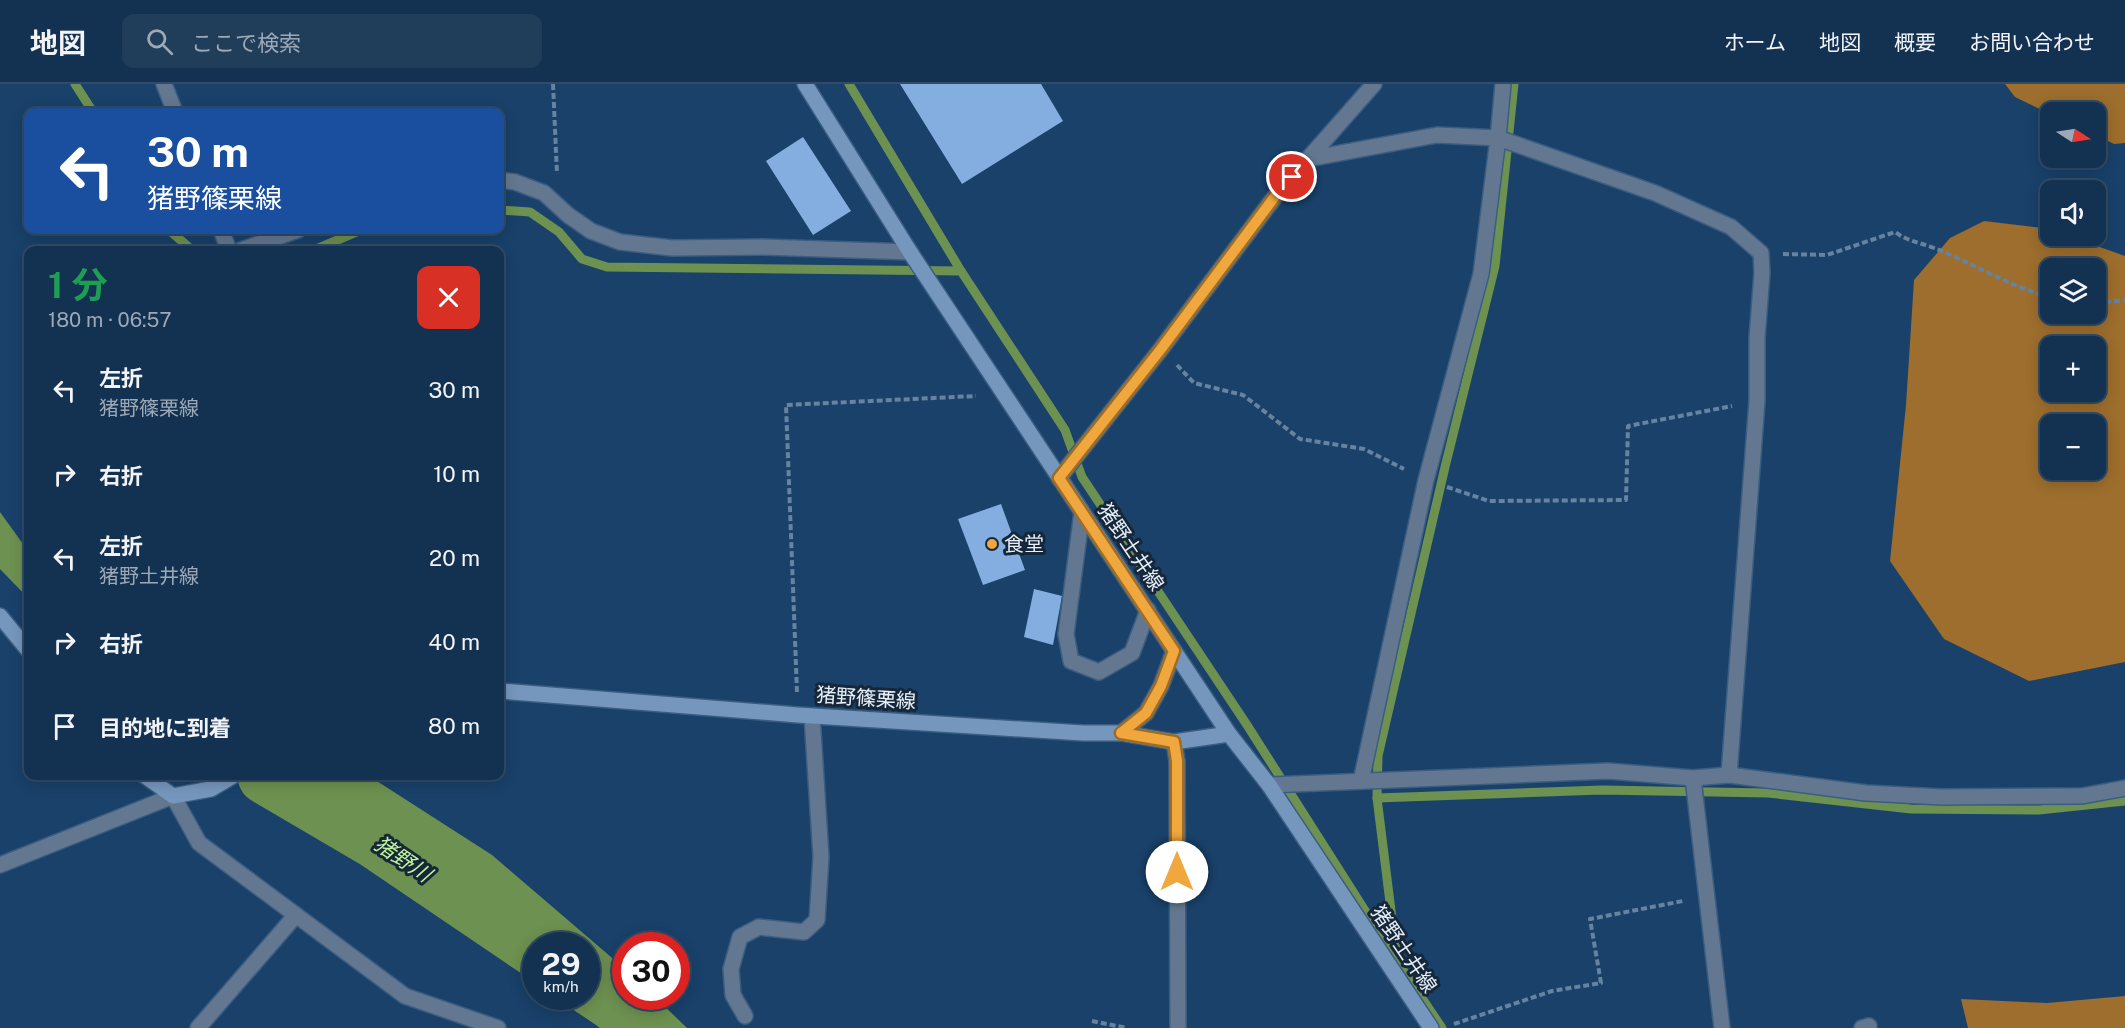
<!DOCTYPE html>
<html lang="ja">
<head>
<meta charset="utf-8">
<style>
	:root { --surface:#133150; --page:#203d5a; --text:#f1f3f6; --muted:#9da9b7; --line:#324c67 }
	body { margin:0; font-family:"Public Sans","Noto Sans JP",sans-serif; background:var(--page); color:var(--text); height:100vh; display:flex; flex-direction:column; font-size:22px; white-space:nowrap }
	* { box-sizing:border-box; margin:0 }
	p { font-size:20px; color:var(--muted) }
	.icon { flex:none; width:33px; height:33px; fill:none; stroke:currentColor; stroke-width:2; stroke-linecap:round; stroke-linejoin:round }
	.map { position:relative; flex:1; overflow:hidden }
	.details { position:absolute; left:24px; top:162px; width:480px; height:534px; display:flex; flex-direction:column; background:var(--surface); border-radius:12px; box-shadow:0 3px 15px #0003,0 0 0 2px var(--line) }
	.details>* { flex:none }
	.guide { position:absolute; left:24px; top:24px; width:480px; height:126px; border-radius:12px; box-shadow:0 3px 15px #0003,0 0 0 2px var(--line); background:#1a4fa0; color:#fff; overflow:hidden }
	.needle { width:39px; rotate:102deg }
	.tools { position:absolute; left:2040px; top:18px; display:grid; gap:12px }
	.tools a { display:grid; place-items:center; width:66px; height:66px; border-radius:12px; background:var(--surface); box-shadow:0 3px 15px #0003,0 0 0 2px var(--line); font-size:30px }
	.speed { position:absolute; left:522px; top:848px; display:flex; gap:12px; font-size:30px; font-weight:700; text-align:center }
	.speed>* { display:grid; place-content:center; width:78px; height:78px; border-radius:50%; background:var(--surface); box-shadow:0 3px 15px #0003,0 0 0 2px var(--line); line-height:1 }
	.speed small { font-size:15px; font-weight:400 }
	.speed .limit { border:9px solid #d22; background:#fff; color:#111 }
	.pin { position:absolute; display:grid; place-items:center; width:51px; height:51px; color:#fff; margin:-26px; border:3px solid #fff; border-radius:50%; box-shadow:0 2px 6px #0007 }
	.me { position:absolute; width:66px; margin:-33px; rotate:0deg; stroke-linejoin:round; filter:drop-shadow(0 0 4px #0008) }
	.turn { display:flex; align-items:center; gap:21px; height:126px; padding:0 24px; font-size:27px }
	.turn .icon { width:78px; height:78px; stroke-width:2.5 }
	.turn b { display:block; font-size:42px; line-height:51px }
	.round { display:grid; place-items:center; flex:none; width:63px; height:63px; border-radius:12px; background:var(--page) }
	.overview { display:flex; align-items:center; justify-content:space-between; height:102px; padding:0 24px }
	h1 { font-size:36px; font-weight:700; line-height:45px; color:#1e9e55 }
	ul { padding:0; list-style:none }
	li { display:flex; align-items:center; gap:18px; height:84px; padding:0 24px }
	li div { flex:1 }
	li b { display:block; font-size:22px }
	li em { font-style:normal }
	header { display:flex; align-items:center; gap:36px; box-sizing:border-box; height:84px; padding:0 30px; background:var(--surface); border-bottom:2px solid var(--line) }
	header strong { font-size:28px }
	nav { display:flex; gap:33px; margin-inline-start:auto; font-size:21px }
	.search { width:420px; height:54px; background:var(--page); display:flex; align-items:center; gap:15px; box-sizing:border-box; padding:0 21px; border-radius:12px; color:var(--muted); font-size:22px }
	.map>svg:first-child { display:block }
	.forest { fill:#9d6e2d; fill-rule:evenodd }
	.water { fill:#6d9150 }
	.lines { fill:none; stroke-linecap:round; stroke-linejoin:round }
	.stream { stroke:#6d9150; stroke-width:9 }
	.river { stroke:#6d9150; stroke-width:57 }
	.building { fill:#84aedf }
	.street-casing { stroke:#3a5d81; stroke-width:18 }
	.secondary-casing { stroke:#3a5d81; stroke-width:18 }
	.path { stroke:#6683a0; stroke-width:4; stroke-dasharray:6 3; stroke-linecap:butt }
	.street { stroke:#637890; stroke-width:15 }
	.secondary { stroke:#7697bd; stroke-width:15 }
	.route-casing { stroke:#9b6d28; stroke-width:15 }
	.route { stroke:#efa73e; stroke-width:10 }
	.poi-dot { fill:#efa73e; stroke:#16273a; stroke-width:2 }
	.labels { text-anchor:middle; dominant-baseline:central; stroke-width:6; stroke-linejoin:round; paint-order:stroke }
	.poi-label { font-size:20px; fill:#e7f0fa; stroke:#16273a; text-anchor:start }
	.street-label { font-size:20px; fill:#e7f0fa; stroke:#16273a }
	.water-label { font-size:21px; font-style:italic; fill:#c2f69a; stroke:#16273a }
</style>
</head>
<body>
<header>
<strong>地図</strong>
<div class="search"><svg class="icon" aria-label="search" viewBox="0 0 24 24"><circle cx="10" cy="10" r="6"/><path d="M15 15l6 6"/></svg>ここで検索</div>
<nav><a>ホーム</a><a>地図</a><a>概要</a><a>お問い合わせ</a></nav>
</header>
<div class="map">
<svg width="2125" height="944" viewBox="0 0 2125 944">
	<rect width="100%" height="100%" fill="#19416a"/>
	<g class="forest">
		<polygon points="2005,0 2125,0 2125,59 2114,60 2096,51 2096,28 2050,30 2015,13"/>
		<path d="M1984 137 2050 145V152H2069L2125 172V578L2029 597 1944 555 1890 477 1906 321 1914 196 1950 154ZM2050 184H2096V230H2050ZM2050 262H2096V308H2050ZM2050 340H2096V386H2050Z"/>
		<polygon points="2125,912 2125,944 1968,944 1961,915 2047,919"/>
	</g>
	<g class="water">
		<polygon points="0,428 28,467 28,514 0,485"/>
		<polygon points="256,692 369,692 492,771 625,885 626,912 654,912 687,944 638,944 613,918 587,900 586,861 536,861 535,865 375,756"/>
	</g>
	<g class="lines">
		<g class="stream">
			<polyline points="75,0 93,28"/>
			<polyline points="849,0 961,187"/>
			<polyline points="500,126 530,128 559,148 582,175 607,183 961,187 1065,346 1082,393 1247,641 1397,877 1442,944"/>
			<polyline points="169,146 192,166"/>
			<polyline points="314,166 361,146"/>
			<polyline points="1377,714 1602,706 1768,709 1911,725 2039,726 2125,717"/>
			<polyline points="1397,875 1377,714 1378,672 1445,383 1495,182 1514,0"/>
		</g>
		<g class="river">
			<polyline points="266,692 375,756 536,865"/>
			<polyline points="586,900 613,918 644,944"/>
		</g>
	</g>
	<g class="building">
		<polygon points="900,0 1041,0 1063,37 962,100"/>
		<polygon points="803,53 851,127 813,151 766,77"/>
		<polygon points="1001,420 1025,486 983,501 958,435"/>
		<polygon points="1034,505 1062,512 1053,561 1024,553"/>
	</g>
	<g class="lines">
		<g class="street-casing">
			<g id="street">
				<polyline points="164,0 175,28"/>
				<polyline points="1308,75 1437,51 1498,54 1655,109 1731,143 1761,169 1762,189 1757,254 1757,317 1729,691"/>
				<polyline points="500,96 515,98 544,109 568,131 591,147 620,158 672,164 763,163 910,168"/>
				<polyline points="221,146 229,166"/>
				<polyline points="241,166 298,146"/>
				<polyline points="1059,394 1161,265 1277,110 1374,0"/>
				<polyline points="1082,428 1066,550 1071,577 1099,588 1132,569 1148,526"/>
				<polyline points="1121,649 1146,629 1161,602 1174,567"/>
				<polyline points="1174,658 1177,677 1178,944"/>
				<polyline points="1693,694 1722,944"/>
				<polyline points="1361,697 1426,396 1481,190 1498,54 1503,0"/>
				<polyline points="1269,701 1608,687 1693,694 1729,691 1866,709 1942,713 2082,712 2125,704"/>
				<polyline points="0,781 173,712 199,759 405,912 498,944"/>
				<polyline points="745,932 733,911 731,885 740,853 759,843 804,848 817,836 821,773 812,632"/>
				<polyline points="198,944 296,831"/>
				<polyline points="1862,944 1869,942"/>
			</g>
		</g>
		<g class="secondary-casing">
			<g id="secondary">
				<polyline points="805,0 910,168 1229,650 1269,701 1431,944"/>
				<polyline points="0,532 28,566"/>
				<polyline points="500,607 798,631 1083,649 1121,649 1174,658 1229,650"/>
				<polyline points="145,692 173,712 211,705 233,692"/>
			</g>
		</g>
		<g class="path">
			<polyline points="553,0 557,90"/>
			<path d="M1783 170 1827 171 1895 148C1909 158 1919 158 1934 164 1973 179 2010 203 2050 213"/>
			<polyline points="2096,219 2125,216"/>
			<polyline points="1177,281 1194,299 1243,311 1300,355 1364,365 1404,385"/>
			<polyline points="1447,403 1489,417 1626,416 1628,342 1732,322"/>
			<polyline points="797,608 786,321 976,312"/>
			<polyline points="1092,937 1127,944"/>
			<polyline points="1454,940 1552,907 1601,899 1590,835 1683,817"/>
		</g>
		<use href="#street" class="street"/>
		<use href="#secondary" class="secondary"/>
	</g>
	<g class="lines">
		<g class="route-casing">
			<polyline id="route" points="1177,788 1177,677 1174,658 1121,649 1146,629 1161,602 1174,567 1059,394 1161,265 1276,111 1292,93"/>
		</g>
		<use href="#route" class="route"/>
	</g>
	<circle class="poi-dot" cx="992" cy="460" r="6"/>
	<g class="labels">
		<g class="poi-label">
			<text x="1004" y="460">食堂</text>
		</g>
		<g class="street-label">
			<text transform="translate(1131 463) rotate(56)">猪野土井線</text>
			<text transform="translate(866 614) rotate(4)">猪野篠栗線</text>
			<text transform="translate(1404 865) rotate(56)">猪野土井線</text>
		</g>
		<g class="water-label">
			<text transform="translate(403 775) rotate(34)">猪野川</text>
		</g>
	</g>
</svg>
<div class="tools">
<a><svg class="needle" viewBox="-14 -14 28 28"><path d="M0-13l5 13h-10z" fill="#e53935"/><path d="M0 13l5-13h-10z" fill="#9da9b7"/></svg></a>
<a><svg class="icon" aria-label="sound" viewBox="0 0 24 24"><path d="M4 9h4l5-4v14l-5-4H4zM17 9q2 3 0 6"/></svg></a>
<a><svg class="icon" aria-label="layers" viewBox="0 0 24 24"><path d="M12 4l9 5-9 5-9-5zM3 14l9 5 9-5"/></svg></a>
<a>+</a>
<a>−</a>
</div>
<div class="speed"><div>29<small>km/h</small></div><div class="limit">30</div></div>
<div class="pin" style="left:1292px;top:93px;background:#d93025"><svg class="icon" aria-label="arrive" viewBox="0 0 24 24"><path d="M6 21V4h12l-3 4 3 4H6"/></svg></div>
<svg class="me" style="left:1177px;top:788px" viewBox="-20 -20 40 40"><circle r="19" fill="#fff"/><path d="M0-13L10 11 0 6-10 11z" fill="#efa73e"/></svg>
<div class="guide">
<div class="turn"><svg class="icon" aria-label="left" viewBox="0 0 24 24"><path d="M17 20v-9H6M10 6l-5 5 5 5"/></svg><div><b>30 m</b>猪野篠栗線</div></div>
</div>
<section class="details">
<div class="overview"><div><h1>1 分</h1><p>180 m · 06:57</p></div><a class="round" style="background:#d93025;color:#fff"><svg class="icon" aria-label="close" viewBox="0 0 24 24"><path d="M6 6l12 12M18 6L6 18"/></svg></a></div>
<ul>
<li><svg class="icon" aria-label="left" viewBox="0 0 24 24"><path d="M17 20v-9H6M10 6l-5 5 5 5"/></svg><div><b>左折</b><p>猪野篠栗線</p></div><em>30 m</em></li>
<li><svg class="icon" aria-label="right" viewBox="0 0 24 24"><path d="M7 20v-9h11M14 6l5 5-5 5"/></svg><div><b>右折</b></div><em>10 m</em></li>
<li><svg class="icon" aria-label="left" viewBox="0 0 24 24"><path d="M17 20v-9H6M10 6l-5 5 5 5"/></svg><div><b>左折</b><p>猪野土井線</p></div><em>20 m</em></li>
<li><svg class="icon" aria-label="right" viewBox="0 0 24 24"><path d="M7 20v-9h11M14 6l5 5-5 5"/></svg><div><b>右折</b></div><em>40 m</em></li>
<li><svg class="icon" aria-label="arrive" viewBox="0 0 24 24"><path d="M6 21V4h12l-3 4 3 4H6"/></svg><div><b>目的地に到着</b></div><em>80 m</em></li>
</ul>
</section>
</div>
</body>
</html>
